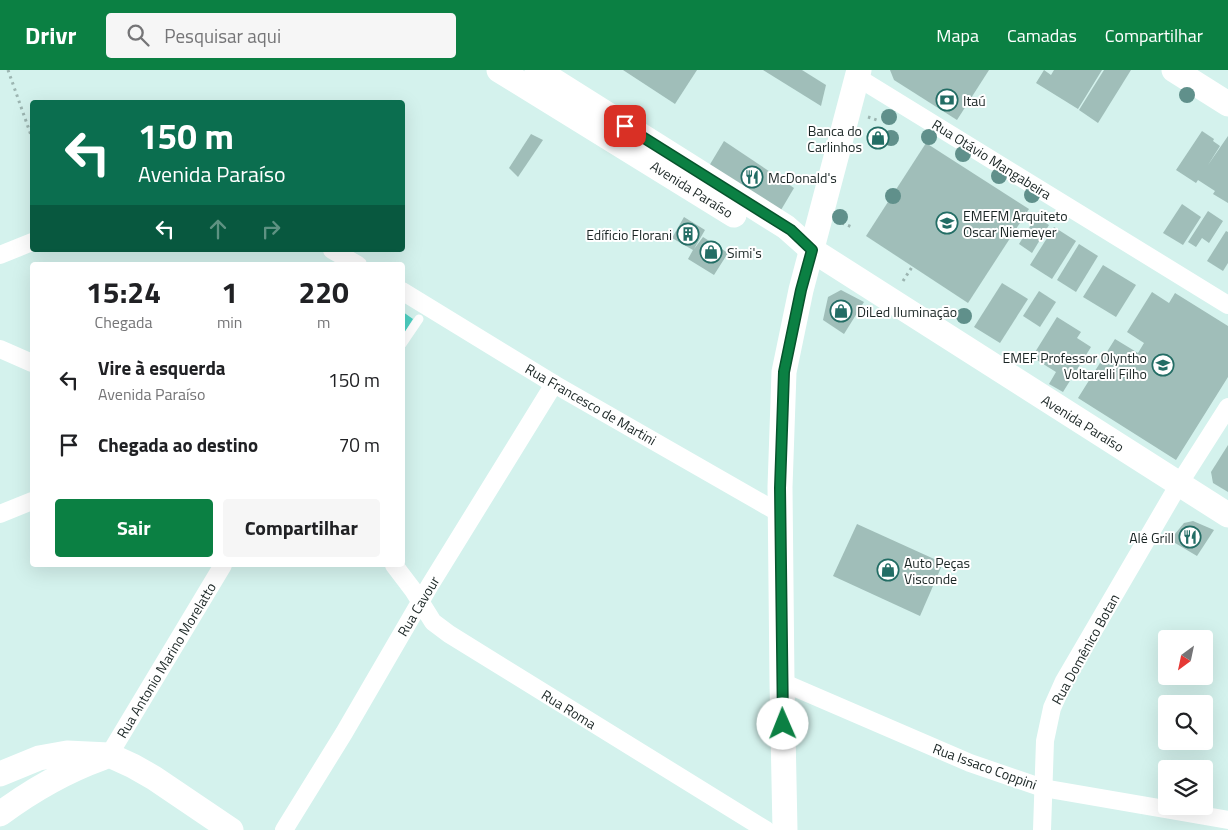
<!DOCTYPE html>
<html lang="pt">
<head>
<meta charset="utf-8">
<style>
	:root { --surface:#fff; --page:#f6f6f6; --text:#202124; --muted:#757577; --accent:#0b8043 }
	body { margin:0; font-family:"Titillium Web",sans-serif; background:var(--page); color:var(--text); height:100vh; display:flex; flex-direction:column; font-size:19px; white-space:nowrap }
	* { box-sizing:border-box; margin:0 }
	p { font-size:16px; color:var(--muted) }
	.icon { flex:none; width:28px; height:28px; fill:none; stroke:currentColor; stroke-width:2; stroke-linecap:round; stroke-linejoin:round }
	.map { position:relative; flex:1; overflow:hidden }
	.drawer { position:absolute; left:30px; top:192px; width:375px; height:305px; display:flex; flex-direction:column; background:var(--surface); border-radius:5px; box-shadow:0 5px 20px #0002 }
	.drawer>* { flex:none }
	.hud { position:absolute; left:30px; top:30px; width:375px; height:152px; border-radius:5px; box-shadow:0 5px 20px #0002; background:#0b6e4f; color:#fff; overflow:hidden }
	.needle { width:32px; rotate:213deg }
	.tools { position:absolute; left:1158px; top:560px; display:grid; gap:10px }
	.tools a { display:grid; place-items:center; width:55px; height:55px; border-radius:5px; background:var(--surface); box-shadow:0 5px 20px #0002; font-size:25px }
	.pin { position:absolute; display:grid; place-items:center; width:42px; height:42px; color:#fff; margin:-21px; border-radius:10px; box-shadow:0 2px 8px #0006 }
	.me { position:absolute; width:55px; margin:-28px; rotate:359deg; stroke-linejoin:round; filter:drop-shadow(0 0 4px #0008) }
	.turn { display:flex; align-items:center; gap:18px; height:105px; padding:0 25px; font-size:22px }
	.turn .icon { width:65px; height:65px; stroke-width:2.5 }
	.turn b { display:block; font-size:35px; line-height:42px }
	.lanes { display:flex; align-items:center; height:48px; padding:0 25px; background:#0003; justify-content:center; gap:25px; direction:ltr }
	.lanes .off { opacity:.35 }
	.eta { display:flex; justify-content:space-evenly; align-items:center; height:85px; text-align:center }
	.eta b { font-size:30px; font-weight:700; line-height:35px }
	.primary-button { display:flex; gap:10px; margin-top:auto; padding:10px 25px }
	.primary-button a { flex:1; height:58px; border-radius:5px; background:var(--accent); color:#fff; font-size:20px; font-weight:700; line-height:58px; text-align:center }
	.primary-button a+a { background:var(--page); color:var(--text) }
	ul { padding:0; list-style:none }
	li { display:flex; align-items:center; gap:15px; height:65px; padding:0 25px }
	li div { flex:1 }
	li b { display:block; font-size:19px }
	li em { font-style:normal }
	header { display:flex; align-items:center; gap:30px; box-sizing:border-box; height:70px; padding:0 25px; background:var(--accent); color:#fff }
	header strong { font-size:24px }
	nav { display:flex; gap:28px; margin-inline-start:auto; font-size:18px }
	.search { width:350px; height:45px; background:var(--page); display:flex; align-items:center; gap:12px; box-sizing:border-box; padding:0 18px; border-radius:5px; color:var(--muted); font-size:19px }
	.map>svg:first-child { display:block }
	.forest { fill:#4dd0c2 }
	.building { fill:#a0beb9 }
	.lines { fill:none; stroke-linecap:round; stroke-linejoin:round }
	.path { stroke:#9cb5b1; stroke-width:3; stroke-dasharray:2.5 4; stroke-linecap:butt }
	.lane { stroke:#fff; stroke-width:9 }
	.street { stroke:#fff; stroke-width:18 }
	.secondary { stroke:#fff; stroke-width:25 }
	.tree { fill:#60908b }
	.route-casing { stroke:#07532c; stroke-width:12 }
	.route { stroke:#0b8043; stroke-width:9 }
	.labels { text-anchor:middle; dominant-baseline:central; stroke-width:4; stroke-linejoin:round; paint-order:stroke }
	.poi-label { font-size:14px; fill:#1b2625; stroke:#fff; text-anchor:start }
	.street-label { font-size:14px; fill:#1b2625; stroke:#fff }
</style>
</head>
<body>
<header>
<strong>Drivr</strong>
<div class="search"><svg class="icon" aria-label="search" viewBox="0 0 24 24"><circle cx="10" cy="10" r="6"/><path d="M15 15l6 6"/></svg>Pesquisar aqui</div>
<nav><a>Mapa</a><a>Camadas</a><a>Compartilhar</a></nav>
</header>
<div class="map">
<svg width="1228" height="760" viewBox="0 0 1228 760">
	<rect width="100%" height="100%" fill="#d4f2ed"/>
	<polygon class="forest" points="403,242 413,249 403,265"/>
	<g class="building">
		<polygon points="623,0 697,0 675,34"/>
		<polygon points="763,0 802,0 826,15 821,36"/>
		<polygon points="890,0 989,0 957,50 894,10"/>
		<polygon points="1044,0 1051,5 1054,0 1102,0 1078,39 1036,13"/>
		<polygon points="1104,0 1131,0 1098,53 1079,40"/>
		<polygon points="1202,61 1214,69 1213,71 1220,76 1208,95 1228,66 1228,133 1213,124 1215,121 1198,110 1196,113 1176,100"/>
		<polygon points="531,64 543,70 518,107 509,98"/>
		<polygon points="724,71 794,118 781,140 709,96"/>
		<polygon points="926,73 1029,139 968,233 866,166"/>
		<polygon points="1182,134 1201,147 1183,175 1163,163"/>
		<polygon points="1208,141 1223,151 1209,173 1202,168 1196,177 1188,172"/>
		<polygon points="684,147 705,160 694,179 703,167 728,183 714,205 688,189 693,180 672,168"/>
		<polygon points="1036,147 1049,155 1032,183 1019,174"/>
		<polygon points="1054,157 1076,171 1052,209 1030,195"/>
		<polygon points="1226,161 1228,162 1228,193 1223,201 1207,191"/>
		<polygon points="1079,174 1098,186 1076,222 1057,210"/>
		<polygon points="1103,195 1136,215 1116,247 1083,227"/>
		<polygon points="1002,213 1028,229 1000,273 974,257"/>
		<polygon points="841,220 864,232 844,264 823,250 828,227"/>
		<polygon points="1039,221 1056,232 1040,257 1023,246"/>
		<polygon points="1152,222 1169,233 1175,223 1228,256 1228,307 1176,390 1078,328 1115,269 1138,283 1144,273 1127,262"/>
		<polygon points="1057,247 1081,262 1077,268 1091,277 1063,322 1049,314 1056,302 1032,287"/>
		<polygon points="1228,375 1228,422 1213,413 1211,402"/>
		<polygon points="1193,451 1214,460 1197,486 1170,470 1184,453"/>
		<polygon points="857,454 943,493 920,546 833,506"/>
	</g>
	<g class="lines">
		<g class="path">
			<polyline points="8,0 32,68"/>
			<polyline points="868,47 880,51"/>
			<polyline points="842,153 852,157"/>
			<polyline points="903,211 912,197"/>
		</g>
		<polyline class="lane" points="402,274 419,249"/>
		<g class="street">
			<polyline points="857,7 1228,235"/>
			<polyline points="332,180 358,195"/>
			<polyline points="0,185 32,172"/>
			<polyline points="402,221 554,314 781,444"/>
			<polyline points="0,279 32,293"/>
			<polyline points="0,444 32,431"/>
			<polyline points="394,495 413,520 433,552 449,564 766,760"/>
			<polyline points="782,612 970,693 1043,718 1228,750"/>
			<polyline points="109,685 223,495"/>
			<polyline points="284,760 344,663 430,515 554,314"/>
			<polyline points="1042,760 1045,671 1052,638 1064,611 1179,414 1228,337"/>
		</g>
		<g class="secondary">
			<polyline points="499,0 734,145"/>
			<polyline points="537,0 786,157 812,180 1228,445"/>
			<polyline points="1174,0 1228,34"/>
			<polyline points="0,704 39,688 67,683 109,685 133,696 154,708 231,760"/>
			<path d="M0 744C31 721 66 701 102 688"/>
			<polyline points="785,760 782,612 780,417 784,302 801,220 859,0"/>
		</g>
	</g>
	<g class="tree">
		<circle cx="1187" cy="25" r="8"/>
		<circle cx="889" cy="47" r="8"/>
		<circle cx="929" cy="67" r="8"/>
		<circle cx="891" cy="68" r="8"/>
		<circle cx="963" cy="84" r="8"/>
		<circle cx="999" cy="106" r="8"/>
		<circle cx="1032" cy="125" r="8"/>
		<circle cx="893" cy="126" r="8"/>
		<circle cx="840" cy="147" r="8"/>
		<circle cx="964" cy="246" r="8"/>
	</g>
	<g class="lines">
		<g class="route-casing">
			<polyline id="route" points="625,56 791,160 812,180 801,220 784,302 780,418 783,654"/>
		</g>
		<use href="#route" class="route"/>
	</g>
	<defs>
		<g id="bank-ring" transform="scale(1.125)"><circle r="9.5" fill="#fff" stroke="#236d65" stroke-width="1.5"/><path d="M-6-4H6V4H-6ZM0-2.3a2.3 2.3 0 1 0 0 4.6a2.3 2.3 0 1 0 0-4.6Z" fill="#236d65"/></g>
		<g id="shop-ring" transform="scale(1.125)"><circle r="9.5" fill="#fff" stroke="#236d65" stroke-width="1.5"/><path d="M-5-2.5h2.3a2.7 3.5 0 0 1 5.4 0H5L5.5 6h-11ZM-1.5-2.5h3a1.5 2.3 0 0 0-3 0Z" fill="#236d65"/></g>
		<g id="restaurant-ring" transform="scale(1.125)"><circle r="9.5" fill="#fff" stroke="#236d65" stroke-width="1.5"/><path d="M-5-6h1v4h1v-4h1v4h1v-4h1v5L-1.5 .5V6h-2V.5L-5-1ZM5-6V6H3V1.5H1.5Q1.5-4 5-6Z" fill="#236d65"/></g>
		<g id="school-ring" transform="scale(1.125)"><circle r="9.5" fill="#fff" stroke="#236d65" stroke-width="1.5"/><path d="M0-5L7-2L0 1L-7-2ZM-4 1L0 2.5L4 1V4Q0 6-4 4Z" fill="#236d65"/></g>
		<g id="building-ring" transform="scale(1.125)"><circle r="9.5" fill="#fff" stroke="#236d65" stroke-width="1.5"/><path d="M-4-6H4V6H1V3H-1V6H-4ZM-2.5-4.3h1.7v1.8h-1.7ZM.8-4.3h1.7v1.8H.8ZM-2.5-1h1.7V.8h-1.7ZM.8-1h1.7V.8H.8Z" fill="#236d65"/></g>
	</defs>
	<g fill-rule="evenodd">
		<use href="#bank-ring" x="947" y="30"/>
		<use href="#shop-ring" x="878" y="68"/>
		<use href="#restaurant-ring" x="752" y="107"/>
		<use href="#school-ring" x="947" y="153"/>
		<use href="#building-ring" x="688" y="164"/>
		<use href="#shop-ring" x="711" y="182"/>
		<use href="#shop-ring" x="841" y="241"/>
		<use href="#school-ring" x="1163" y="295"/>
		<use href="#restaurant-ring" x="1190" y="467"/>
		<use href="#shop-ring" x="888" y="500"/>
	</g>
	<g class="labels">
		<g class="poi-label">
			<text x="963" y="30">Itaú</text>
			<text x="862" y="60" text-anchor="end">Banca do<tspan x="862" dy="16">Carlinhos</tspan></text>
			<text x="768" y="107">McDonald's</text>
			<text x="963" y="145">EMEFM Arquiteto<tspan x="963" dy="16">Oscar Niemeyer</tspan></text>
			<text x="672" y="164" text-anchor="end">Edíficio Florani</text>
			<text x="727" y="182">Simi's</text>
			<text x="857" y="241">DiLed Iluminação</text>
			<text x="1147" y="287" text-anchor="end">EMEF Professor Olyntho<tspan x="1147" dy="16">Voltarelli Filho</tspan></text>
			<text x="1174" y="467" text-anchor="end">Alê Grill</text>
			<text x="904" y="492">Auto Peças<tspan x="904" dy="16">Visconde</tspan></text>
		</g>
		<g class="street-label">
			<text transform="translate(992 89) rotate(32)">Rua Otávio Mangabeira</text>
			<text transform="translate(692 119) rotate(32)">Avenida Paraíso</text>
			<text transform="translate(591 334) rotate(30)">Rua Francesco de Martini</text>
			<text transform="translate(1083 353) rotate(32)">Avenida Paraíso</text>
			<text transform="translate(418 536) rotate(-59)">Rua Cavour</text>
			<text transform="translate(1085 579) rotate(-61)">Rua Domênico Botan</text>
			<text transform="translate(166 590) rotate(-59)">Rua Antonio Marino Morelatto</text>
			<text transform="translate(569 639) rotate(32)">Rua Roma</text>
			<text transform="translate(985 696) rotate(20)">Rua Issaco Coppini</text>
		</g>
	</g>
</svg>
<div class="tools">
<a><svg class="needle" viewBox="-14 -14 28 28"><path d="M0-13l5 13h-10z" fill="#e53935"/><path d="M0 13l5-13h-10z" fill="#757577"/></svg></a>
<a><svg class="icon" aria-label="search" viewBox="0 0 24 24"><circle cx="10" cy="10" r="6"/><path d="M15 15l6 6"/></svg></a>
<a><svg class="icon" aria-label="layers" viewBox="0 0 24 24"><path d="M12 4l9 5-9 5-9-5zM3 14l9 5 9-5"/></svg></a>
</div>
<div class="pin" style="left:625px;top:56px;background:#d93025"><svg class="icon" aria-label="arrive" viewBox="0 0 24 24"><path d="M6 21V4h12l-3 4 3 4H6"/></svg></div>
<svg class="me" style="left:783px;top:654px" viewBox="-20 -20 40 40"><circle r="19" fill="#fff"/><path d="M0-13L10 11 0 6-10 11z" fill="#0b8043"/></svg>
<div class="hud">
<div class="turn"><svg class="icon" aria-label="left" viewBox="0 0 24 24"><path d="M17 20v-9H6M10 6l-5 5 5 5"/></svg><div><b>150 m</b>Avenida Paraíso</div></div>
<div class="lanes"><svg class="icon" aria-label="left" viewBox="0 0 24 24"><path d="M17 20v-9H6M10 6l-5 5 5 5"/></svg><svg class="icon off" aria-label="ahead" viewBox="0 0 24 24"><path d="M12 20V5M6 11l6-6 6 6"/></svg><svg class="icon off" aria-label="right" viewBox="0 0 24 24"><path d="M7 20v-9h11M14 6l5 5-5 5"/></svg></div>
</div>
<section class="drawer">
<div class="eta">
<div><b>15:24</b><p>Chegada</p></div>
<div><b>1</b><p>min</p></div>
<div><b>220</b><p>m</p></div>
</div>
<ul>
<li><svg class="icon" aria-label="left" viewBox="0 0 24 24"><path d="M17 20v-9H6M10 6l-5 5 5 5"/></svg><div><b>Vire à esquerda</b><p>Avenida Paraíso</p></div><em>150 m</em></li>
<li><svg class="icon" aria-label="arrive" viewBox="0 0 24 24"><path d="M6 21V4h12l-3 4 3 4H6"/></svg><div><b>Chegada ao destino</b></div><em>70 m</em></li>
</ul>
<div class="primary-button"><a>Sair</a><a>Compartilhar</a></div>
</section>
</div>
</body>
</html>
